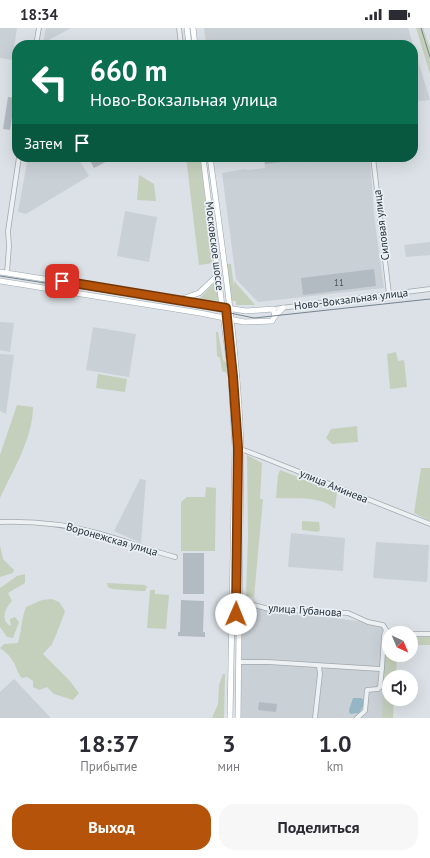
<!DOCTYPE html>
<html lang="ru">
<head>
<meta charset="utf-8">
<style>
	:root { --surface:#fff; --page:#f7f7f7; --text:#2b2b33; --muted:#7c7c81; --accent:#b45309 }
	body { margin:0; font-family:"PT Sans",sans-serif; background:var(--page); color:var(--text); height:100vh; display:flex; flex-direction:column; font-size:15px; white-space:nowrap }
	* { box-sizing:border-box; margin:0 }
	p { font-size:13px; color:var(--muted) }
	.icon { flex:none; width:22px; height:22px; fill:none; stroke:currentColor; stroke-width:2; stroke-linecap:round; stroke-linejoin:round }
	.map { position:relative; height:690px; overflow:hidden }
	.side { display:flex; flex-direction:column; background:var(--surface); flex:1 }
	.side>* { flex:none }
	.banner { position:absolute; left:12px; top:12px; width:406px; height:122px; border-radius:16px; box-shadow:0 4px 16px #0002; background:#0b6e4f; color:#fff; overflow:hidden }
	.needle { width:26px; rotate:136deg }
	.fabs { position:absolute; left:382px; top:598px; display:grid; gap:8px }
	.fabs a { display:grid; place-items:center; width:36px; height:36px; border-radius:50%; background:var(--surface); box-shadow:0 4px 16px #0002; font-size:20px }
	.pin { position:absolute; display:grid; place-items:center; width:34px; height:34px; color:#fff; margin:-17px; border-radius:8px; box-shadow:0 2px 6px #0006 }
	.me { position:absolute; width:44px; margin:-22px; rotate:1deg; stroke-linejoin:round; filter:drop-shadow(0 0 3px #0008) }
	.turn { display:flex; align-items:center; gap:14px; height:84px; padding:0 12px; font-size:18px }
	.turn .icon { width:52px; height:52px; stroke-width:2.5 }
	.turn b { display:block; font-size:28px; line-height:34px }
	.then { display:flex; align-items:center; height:38px; padding:0 12px; background:#0003; gap:8px; font-size:15px }
	.eta { display:flex; justify-content:space-evenly; align-items:center; height:68px; text-align:center }
	.eta b { font-size:24px; font-weight:600; line-height:28px }
	.action { display:flex; gap:8px; margin-top:auto; padding:8px 12px }
	.action a { flex:1; height:46px; border-radius:16px; background:var(--accent); color:#fff; font-size:16px; font-weight:600; line-height:46px; text-align:center }
	.action a+a { background:var(--page); color:var(--text) }
	.status { display:flex; justify-content:space-between; align-items:center; height:28px; padding:0 20px; background:var(--surface); direction:ltr }
	.status svg { height:11px; fill:currentColor }
	.map>svg:first-child { display:block }
	.built { fill:#c9d1d7 }
	.green { fill:#c4d0bc }
	.water { fill:#96b6c6 }
	.building { fill:#b3bbc2 }
	.lines { fill:none; stroke-linecap:round; stroke-linejoin:round }
	.minor-casing { stroke:#a1a9af; stroke-width:5.5 }
	.major-casing { stroke:#9ba8b1; stroke-width:6 }
	.minor { stroke:#eef1f4; stroke-width:4 }
	.major { stroke:#fff; stroke-width:5 }
	.tram { stroke:#75838f; stroke-width:1 }
	.route-casing { stroke:#753606; stroke-width:10 }
	.route { stroke:#b45309; stroke-width:7 }
	.labels { text-anchor:middle; dominant-baseline:central; stroke-width:3.5; stroke-linejoin:round; paint-order:stroke }
	.number-label { font-size:9px; fill:#48545d }
	.street-label { font-size:11px; fill:#25313b; stroke:#eaf0f4 }
</style>
</head>
<body>
<div class="status"><b>18:34</b><svg viewBox="0 0 49 12"><path d="M0 12V9h3v3zM5 12V6h3v6zM10 12V3h3v9zM15 12V0h3v12zM26 1h20v11H26zM47 4h2v5h-2z"/></svg></div>
<div class="map">
<svg width="430" height="690" viewBox="0 0 430 690">
	<rect width="100%" height="100%" fill="#dbe1e6"/>
	<g class="built">
		<polygon points="0,0 17,0 12,32 0,30"/>
		<polygon points="46,0 71,0 43,15"/>
		<polygon points="204,0 408,0 430,72 413,74 413,17 206,17"/>
		<polygon points="28,129 77,129 89,148 26,186 18,184"/>
		<polygon points="264,129 339,129 299,135 351,129 370,129 374,187 384,260 258,274 236,251 222,145 245,141 247,142 265,140"/>
		<polygon points="125,183 157,189 149,234 117,228"/>
		<polygon points="430,214 430,227 406,229 404,217"/>
		<polygon points="0,294 14,295 10,324 0,322"/>
		<polygon points="93,299 136,306 129,349 86,342"/>
		<polygon points="0,326 14,327 6,386 0,383"/>
		<polygon points="140,451 146,452 141,515 114,503"/>
		<polygon points="291,505 345,510 343,543 288,539"/>
		<polygon points="376,514 429,517 427,554 373,550"/>
		<polygon points="241,577 386,597 386,662 384,690 240,690"/>
		<polygon points="14,651 51,690 0,690 0,664"/>
	</g>
	<g class="green">
		<polygon points="416,0 423,0 430,20 430,46"/>
		<polygon points="186,129 200,129 213,235 199,237"/>
		<polygon points="139,147 154,156 156,173 137,172"/>
		<polygon points="227,236 231,236 234,259 234,253 255,277 236,277 236,273 231,273"/>
		<polygon points="216,253 219,273 200,271 201,269"/>
		<polygon points="216,304 218,304 223,332 227,335 227,345 222,343 220,330 217,328"/>
		<polygon points="396,324 398,333 404,332 407,359 390,361 387,326"/>
		<polygon points="98,346 127,351 125,364 96,360"/>
		<path d="M17 377 33 379C33 410 13 442 0 470V427Z"/>
		<polygon points="357,398 358,414 332,416 326,410 331,401"/>
		<polygon points="247,427 262,435 260,471 263,471 254,569 246,568 248,508"/>
		<polygon points="421,440 430,440 430,493 414,485"/>
		<path d="M280 442 337 464 335 481C321 467 294 471 276 470L278 447Z"/>
		<polygon points="206,459 216,460 215,523 181,523 181,474 187,469 205,469"/>
		<polygon points="303,493 319,494 320,502 318,504 302,502 302,494"/>
		<polygon points="0,517 3,531 14,542 13,545 0,549"/>
		<path d="M25 546V555L8 565 12 573C5 580 0 593 11 598L10 591 15 589 19 594 13 610 7 609 0 599V560L17 548Z"/>
		<polygon points="107,555 145,557 147,559 145,563 141,563 112,561 108,559"/>
		<polygon points="150,562 155,562 155,566 169,567 166,601 147,600"/>
		<path d="M52 571 59 574 65 583C64 587 54 613 52 616 49 620 46 622 43 626L69 652 79 665 73 672 54 666 47 659 39 662 33 659V653L27 649 22 650C17 645 17 640 14 635 11 629 6 624 0 620L4 616 18 615C22 601 21 592 26 579L42 572Z"/>
		<polygon points="385,609 389,609 389,627 397,627 396,649 389,649 389,671 394,671 393,690 382,690"/>
		<rect x="411" y="609" width="19" height="8"/>
		<polygon points="223,646 225,646 224,690 212,690 218,676 219,657"/>
	</g>
	<polygon class="water" points="353,670 361,670 364,672 364,677 359,685 350,686 349,682"/>
	<g class="building">
		<polygon points="8,69 15,70 10,102 3,101"/>
		<polygon points="88,129 95,129 97,134 106,129 115,129 94,140"/>
		<polygon points="264,129 310,129 310,131 265,136"/>
		<polygon points="374,241 376,258 303,267 301,250"/>
		<rect x="183" y="525" width="21" height="41"/>
		<polygon points="181,572 204,573 203,604 205,604 205,609 178,608 178,604 180,604"/>
		<polygon points="259,674 277,676 276,684 258,682"/>
	</g>
	<g class="lines">
		<g class="minor-casing">
			<g id="minor">
				<polyline points="179,0 181,17"/>
				<polyline points="36,17 39,0"/>
				<polyline points="373,129 389,266"/>
				<polyline points="7,245 9,218 8,203 19,129"/>
				<polyline points="273,281 430,261"/>
				<polyline points="238,420 262,429 430,496"/>
				<path d="M0 494C33 493 65 496 97 505 123 512 149 522 175 529"/>
				<polyline points="239,573 269,581 348,585 368,594 383,597 386,602 392,605"/>
				<polyline points="411,606 430,606"/>
				<polyline points="239,634 268,634 380,641 382,640 384,608 386,602"/>
				<polyline points="315,690 320,646 319,638"/>
				<polyline points="357,690 365,683 367,662 378,661 380,659 382,640"/>
			</g>
		</g>
		<g class="major-casing">
			<g id="major">
				<polyline points="187,0 189,17"/>
				<polyline points="193,0 195,17"/>
				<polyline points="203,129 231,349 235,419 230,690"/>
				<path d="M210 129C223 225 238 324 241 421L238 690"/>
				<polyline points="0,244 246,283 273,281 275,288 272,293 244,294 200,285 0,253"/>
				<polyline points="182,271 199,265 219,246"/>
				<polyline points="275,288 283,280"/>
			</g>
		</g>
		<use href="#minor" class="minor"/>
		<use href="#major" class="major"/>
		<g class="tram">
			<polyline points="421,0 430,29"/>
			<polyline points="0,248 206,280 254,290 430,271"/>
		</g>
	</g>
	<g class="lines">
		<g class="route-casing">
			<polyline id="route" points="62,253 226,280 233,349 238,420 236,586"/>
		</g>
		<use href="#route" class="route"/>
	</g>
	<g class="labels">
		<g class="number-label">
			<text x="339" y="254">11</text>
		</g>
		<g class="street-label">
			<text transform="translate(381 197) rotate(-97)">Силовая улица</text>
			<text transform="translate(215 218) rotate(83)">Московское шоссе</text>
			<text transform="translate(351 271) rotate(-7)">Ново-Вокзальная улица</text>
			<text transform="translate(334 458) rotate(22)">улица Аминева</text>
			<text transform="translate(112 511) rotate(16)">Воронежская улица</text>
			<text transform="translate(305 582) rotate(4)">улица Губанова</text>
		</g>
	</g>
</svg>
<div class="fabs">
<a><svg class="needle" viewBox="-14 -14 28 28"><path d="M0-13l5 13h-10z" fill="#e53935"/><path d="M0 13l5-13h-10z" fill="#7c7c81"/></svg></a>
<a><svg class="icon" aria-label="sound" viewBox="0 0 24 24"><path d="M4 9h4l5-4v14l-5-4H4zM17 9q2 3 0 6"/></svg></a>
</div>
<div class="pin" style="left:62px;top:253px;background:#d93025"><svg class="icon" aria-label="arrive" viewBox="0 0 24 24"><path d="M6 21V4h12l-3 4 3 4H6"/></svg></div>
<svg class="me" style="left:236px;top:586px" viewBox="-20 -20 40 40"><circle r="19" fill="#fff"/><path d="M0-13L10 11 0 6-10 11z" fill="#b45309"/></svg>
<div class="banner">
<div class="turn"><svg class="icon" aria-label="left" viewBox="0 0 24 24"><path d="M17 20v-9H6M10 6l-5 5 5 5"/></svg><div><b>660 m</b>Ново-Вокзальная улица</div></div>
<div class="then">Затем<svg class="icon" aria-label="arrive" viewBox="0 0 24 24"><path d="M6 21V4h12l-3 4 3 4H6"/></svg></div>
</div>
</div>
<section class="side">
<div class="eta">
<div><b>18:37</b><p>Прибытие</p></div>
<div><b>3</b><p>мин</p></div>
<div><b>1.0</b><p>km</p></div>
</div>
<div class="action"><a>Выход</a><a>Поделиться</a></div>
</section>
</body>
</html>
